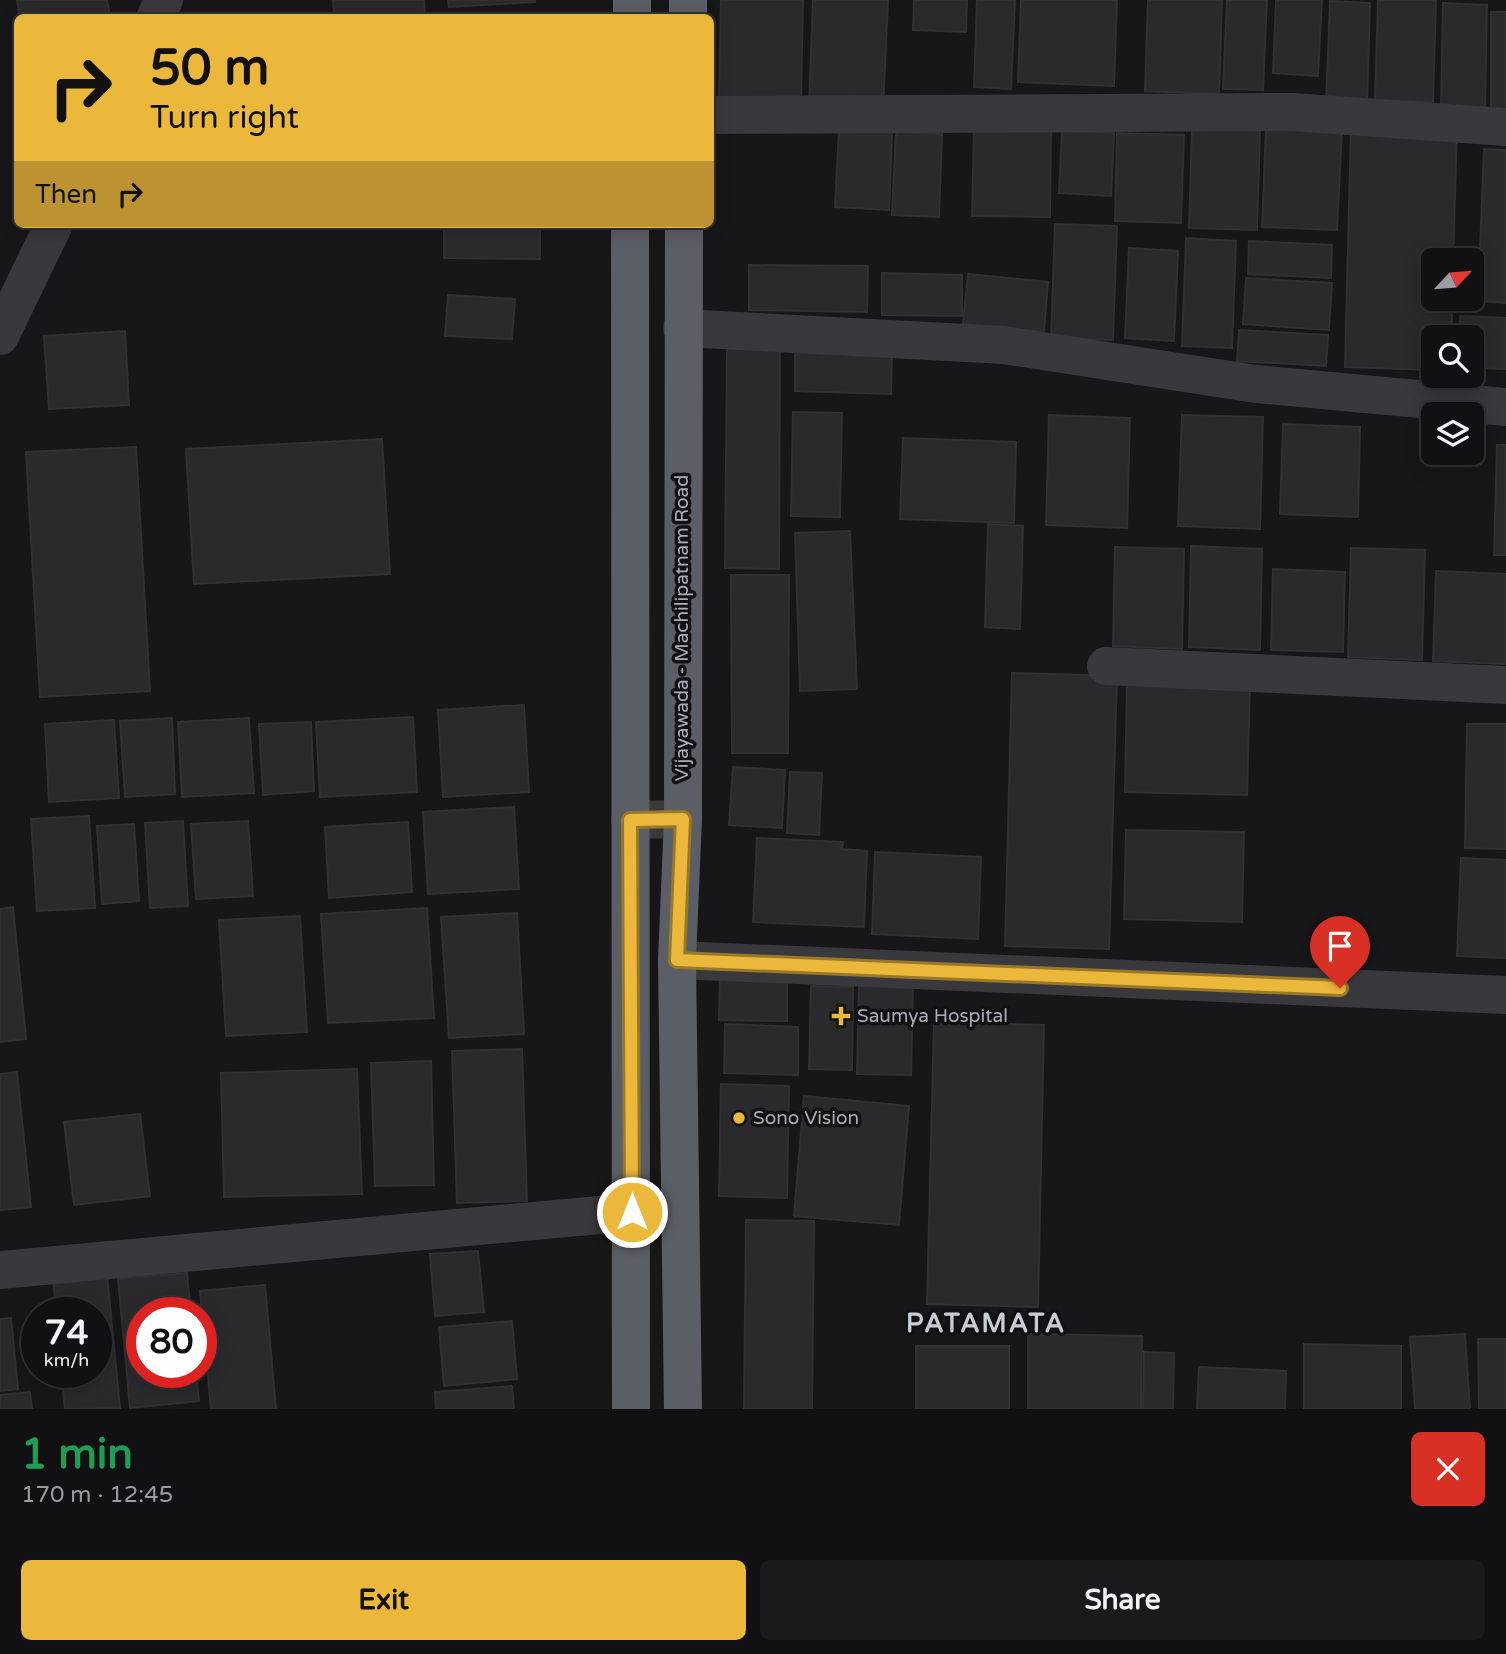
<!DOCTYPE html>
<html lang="en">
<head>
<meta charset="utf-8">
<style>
	:root { --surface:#111113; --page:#1a1a1c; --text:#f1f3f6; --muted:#9c9da0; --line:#303133; --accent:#ebb83c }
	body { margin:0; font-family:"Varela Round",sans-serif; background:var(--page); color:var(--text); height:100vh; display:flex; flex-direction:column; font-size:26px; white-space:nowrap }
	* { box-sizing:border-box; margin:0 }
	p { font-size:23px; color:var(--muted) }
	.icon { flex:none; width:38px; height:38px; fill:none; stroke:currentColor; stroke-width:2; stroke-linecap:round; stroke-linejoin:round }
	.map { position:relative; height:1409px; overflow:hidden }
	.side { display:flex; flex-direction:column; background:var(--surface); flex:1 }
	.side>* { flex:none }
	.guide { position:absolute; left:14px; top:14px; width:700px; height:214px; border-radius:10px; box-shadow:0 4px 18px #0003,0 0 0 2px var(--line); background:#ebb83c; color:#111; overflow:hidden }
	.needle { width:46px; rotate:64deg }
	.tools { position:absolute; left:1421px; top:248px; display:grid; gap:14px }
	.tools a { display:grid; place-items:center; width:63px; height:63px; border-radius:10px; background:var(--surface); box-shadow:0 4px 18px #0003,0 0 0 2px var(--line); font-size:35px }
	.speed { position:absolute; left:21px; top:1297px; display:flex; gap:14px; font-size:35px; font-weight:700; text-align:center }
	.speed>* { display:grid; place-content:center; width:91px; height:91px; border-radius:50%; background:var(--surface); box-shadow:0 4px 18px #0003,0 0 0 2px var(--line); line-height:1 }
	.speed small { font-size:18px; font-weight:400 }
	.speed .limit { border:10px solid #d22; background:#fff; color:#111 }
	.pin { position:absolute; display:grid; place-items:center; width:60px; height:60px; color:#fff; margin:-72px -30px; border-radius:50% 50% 50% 0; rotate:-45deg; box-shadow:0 0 7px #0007 }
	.pin .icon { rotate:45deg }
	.me { position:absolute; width:77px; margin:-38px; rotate:0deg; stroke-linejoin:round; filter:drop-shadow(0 0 5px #0008) }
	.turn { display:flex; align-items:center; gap:24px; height:147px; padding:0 21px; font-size:32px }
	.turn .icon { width:91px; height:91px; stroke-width:2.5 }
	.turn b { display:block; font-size:49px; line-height:60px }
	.then { display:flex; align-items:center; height:66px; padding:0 21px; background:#0003; gap:14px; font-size:26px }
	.round { display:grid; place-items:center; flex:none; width:74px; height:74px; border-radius:10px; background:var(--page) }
	.headline { display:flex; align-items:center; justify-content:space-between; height:119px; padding:0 21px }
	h1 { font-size:42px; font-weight:800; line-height:52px; color:#1e9e55 }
	.button { display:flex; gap:14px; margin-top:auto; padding:14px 21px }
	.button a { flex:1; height:80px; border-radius:10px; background:var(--accent); color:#111; font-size:28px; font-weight:800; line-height:80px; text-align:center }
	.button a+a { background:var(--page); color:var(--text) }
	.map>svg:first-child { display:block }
	.building { fill:#2a2a2d; stroke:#313134; stroke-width:2 }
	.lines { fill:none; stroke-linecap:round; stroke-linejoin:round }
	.minor { stroke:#38383d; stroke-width:38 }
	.trunk { stroke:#5c5e65; stroke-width:38 }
	.route-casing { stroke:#997827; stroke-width:18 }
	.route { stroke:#ebb83c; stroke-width:12 }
	.poi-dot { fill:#ebb83c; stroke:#121214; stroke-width:2.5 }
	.labels { text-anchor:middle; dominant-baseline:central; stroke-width:7; stroke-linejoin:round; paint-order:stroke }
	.street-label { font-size:19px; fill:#a9adb8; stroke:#121214 }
	.poi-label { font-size:19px; fill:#a9adb8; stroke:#121214; text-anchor:start }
	.district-label { font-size:26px; font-weight:bold; letter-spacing:2px; fill:#caccd4; stroke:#121214 }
</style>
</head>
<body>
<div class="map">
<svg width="1506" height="1409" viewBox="0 0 1506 1409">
	<rect width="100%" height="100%" fill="#171719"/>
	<g class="building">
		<polygon points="17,0 107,0 110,16 20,18"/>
		<polygon points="333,0 424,0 425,15 334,18"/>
		<polygon points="448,0 535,0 535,2 449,7"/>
		<polygon points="721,0 803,0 801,103 719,101"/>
		<polygon points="813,0 888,0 883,109 809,106"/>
		<polygon points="914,0 967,0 966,32 913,30"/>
		<polygon points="977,0 1015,0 1011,89 974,87"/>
		<polygon points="1021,0 1117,0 1114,86 1018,82"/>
		<polygon points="1148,0 1222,0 1219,94 1145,91"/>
		<polygon points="1227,0 1267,0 1263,90 1223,89"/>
		<polygon points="1276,0 1322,0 1318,76 1273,73"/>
		<polygon points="1378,0 1436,0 1433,102 1375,100"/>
		<polygon points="1330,1 1370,3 1367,105 1326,103"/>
		<polygon points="1443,3 1487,5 1485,109 1441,108"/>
		<polygon points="1491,12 1506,12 1506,109 1491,110"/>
		<polygon points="526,14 526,18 450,18 450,15"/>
		<polygon points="1351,125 1457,128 1453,261 1433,261 1433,299 1452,299 1452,338 1433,338 1433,370 1345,367"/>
		<polygon points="1266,126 1342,130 1337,230 1262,227"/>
		<polygon points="839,129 892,133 889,210 835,207"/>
		<polygon points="974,129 1051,130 1050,217 972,216"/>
		<polygon points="1192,129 1260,131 1257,230 1189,228"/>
		<polygon points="1062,131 1114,133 1111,196 1059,193"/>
		<polygon points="896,132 942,134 939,217 892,215"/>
		<polygon points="1117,133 1184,135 1181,223 1115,221"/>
		<polygon points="1484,149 1506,150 1506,303 1478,301"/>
		<polygon points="444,224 540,224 540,259 444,258"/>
		<polygon points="1055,224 1117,226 1113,340 1051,338"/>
		<polygon points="1186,238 1236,241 1232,348 1182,346"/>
		<polygon points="1249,241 1332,245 1331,278 1248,274"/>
		<polygon points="1129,248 1178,251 1174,341 1125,338"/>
		<polygon points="749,265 868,266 867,312 749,310"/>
		<polygon points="882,273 962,275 962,316 882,315"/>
		<polygon points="968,274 1048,282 1044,332 963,324"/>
		<polygon points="1246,278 1332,283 1329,330 1243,324"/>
		<polygon points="448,295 515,299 512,339 445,336"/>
		<polygon points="1460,316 1506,318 1506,369 1472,368 1472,338 1459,338"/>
		<polygon points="1239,330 1328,335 1326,366 1237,361"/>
		<polygon points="125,331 129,405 49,409 44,336"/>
		<polygon points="727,345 780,346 779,569 725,568"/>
		<polygon points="795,348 892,350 891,394 795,391"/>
		<polygon points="793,412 842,413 840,517 791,516"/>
		<polygon points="1049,415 1130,418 1127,528 1046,525"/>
		<polygon points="1182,415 1263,417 1260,529 1178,526"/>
		<polygon points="1283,424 1360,427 1358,517 1280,514"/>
		<polygon points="903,438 1016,442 1014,523 900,519"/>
		<polygon points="382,439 390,574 194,584 186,449"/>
		<polygon points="1497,445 1506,445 1506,555 1494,555"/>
		<polygon points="136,447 150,691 40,697 26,452"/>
		<polygon points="988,524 1023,526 1020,629 985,627"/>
		<polygon points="850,531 857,689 800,691 795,533"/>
		<polygon points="1191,546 1262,549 1260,650 1189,647"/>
		<polygon points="1115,547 1184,549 1182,649 1113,646"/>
		<polygon points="1351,548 1425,550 1422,660 1348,657"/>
		<polygon points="1273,569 1345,572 1343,652 1271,650"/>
		<polygon points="1436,571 1506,574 1506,664 1433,661"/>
		<polygon points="731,575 789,575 788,753 732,753"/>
		<polygon points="1012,673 1117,676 1109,949 1005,946"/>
		<polygon points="1127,680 1250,683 1247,795 1125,792"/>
		<polygon points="524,705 529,792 443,797 438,710"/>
		<polygon points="413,717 417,792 320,797 316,722"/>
		<polygon points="172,718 175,794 125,797 120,721"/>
		<polygon points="249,718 254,793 182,797 178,722"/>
		<polygon points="114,720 119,798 49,802 45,724"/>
		<polygon points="311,722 314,791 263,795 259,724"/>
		<polygon points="1467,724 1506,724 1506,849 1465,848"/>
		<polygon points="733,767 785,770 782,828 729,825"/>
		<polygon points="790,772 822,773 819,835 787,833"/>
		<polygon points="514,807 519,889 428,894 423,812"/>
		<polygon points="89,816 95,908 37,911 31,819"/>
		<polygon points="183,821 188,906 150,908 145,823"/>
		<polygon points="248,821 253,896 196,899 191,824"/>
		<polygon points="408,822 412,892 329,898 325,827"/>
		<polygon points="134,824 139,901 102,904 97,826"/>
		<polygon points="1126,830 1244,832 1242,922 1124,919"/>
		<polygon points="757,838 843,842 842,849 867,851 864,927 753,922"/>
		<polygon points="875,852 981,857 978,939 872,934"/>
		<polygon points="1461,858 1506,860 1506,958 1457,956"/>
		<polygon points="13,907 26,1039 0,1042 0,909"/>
		<polygon points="427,908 434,1018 328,1023 321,914"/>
		<polygon points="517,913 524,1034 449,1038 441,917"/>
		<polygon points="300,916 307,1032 226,1036 219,920"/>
		<polygon points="720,970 787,972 787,1021 719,1020"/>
		<polygon points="859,983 913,984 911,1075 857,1074"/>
		<polygon points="811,986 853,987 852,1070 809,1069"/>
		<polygon points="934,1022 1044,1025 1038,1307 927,1304"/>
		<polygon points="725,1024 798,1027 798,1075 724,1073"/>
		<polygon points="522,1049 527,1201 457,1203 452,1051"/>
		<polygon points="431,1061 434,1185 375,1186 371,1063"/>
		<polygon points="357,1069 362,1194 224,1197 221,1073"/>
		<polygon points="17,1072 31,1207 0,1210 0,1074"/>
		<polygon points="721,1084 789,1086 787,1198 719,1196"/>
		<polygon points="804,1096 909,1106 899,1225 794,1216"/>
		<polygon points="140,1114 150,1196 74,1205 64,1122"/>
		<polygon points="746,1220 814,1221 812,1409 744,1409"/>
		<polygon points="478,1251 484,1312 435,1316 430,1254"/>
		<polygon points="187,1273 191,1312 142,1312 142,1372 196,1372 199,1401 130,1408 118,1279"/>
		<polygon points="107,1275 120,1408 65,1409 61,1372 96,1372 96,1312 56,1312 53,1280"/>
		<polygon points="265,1285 276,1409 211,1409 200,1291"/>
		<polygon points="11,1318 18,1389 0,1391 0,1319"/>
		<polygon points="512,1321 517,1379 444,1386 439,1327"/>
		<polygon points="1028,1334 1142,1336 1141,1409 1028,1409"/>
		<polygon points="1465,1334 1470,1409 1415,1409 1410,1337"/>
		<polygon points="1478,1339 1506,1339 1506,1409 1479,1409"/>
		<polygon points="1304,1344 1401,1346 1401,1409 1304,1409"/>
		<rect x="916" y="1346" width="93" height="63"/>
		<polygon points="1144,1352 1174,1353 1173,1409 1143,1409"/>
		<polygon points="1199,1367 1286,1371 1285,1409 1197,1409"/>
		<polygon points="512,1386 514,1409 436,1409 435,1392"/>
		<polygon points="30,1392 32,1409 0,1409 0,1395"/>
	</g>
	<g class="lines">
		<g class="minor">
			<polyline points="155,18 164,0"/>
			<polyline points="710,115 1292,112 1506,127"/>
			<polyline points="682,328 1004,345 1256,384 1506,407"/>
			<polyline points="0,336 54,224"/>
			<polyline points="1106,666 1506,685"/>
			<polyline points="630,820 683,819"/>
			<polyline points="677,960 1506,995"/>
			<polyline points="0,1270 632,1212"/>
		</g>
		<g class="trunk">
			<polyline points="632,18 632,0"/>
			<polyline points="688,18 688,0"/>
			<polyline points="630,224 631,1409"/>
			<polyline points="683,1409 677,960 683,819 684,224"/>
		</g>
	</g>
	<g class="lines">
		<g class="route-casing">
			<polyline id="route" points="632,1212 630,820 683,819 677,960 1340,988"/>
		</g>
		<use href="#route" class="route"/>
	</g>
	<g class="poi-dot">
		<path d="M837.5 1005.5h7v7h7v7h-7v7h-7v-7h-7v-7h7z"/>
		<circle cx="739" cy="1118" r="7"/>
	</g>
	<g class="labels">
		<g class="street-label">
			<text transform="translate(682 628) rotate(-90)">Vijayawada - Machilipatnam Road</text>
		</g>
		<g class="poi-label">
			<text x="857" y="1016">Saumya Hospital</text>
			<text x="753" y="1118">Sono Vision</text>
		</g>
		<g class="district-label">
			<text x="986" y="1323">PATAMATA</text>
		</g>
	</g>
</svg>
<div class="tools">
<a><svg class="needle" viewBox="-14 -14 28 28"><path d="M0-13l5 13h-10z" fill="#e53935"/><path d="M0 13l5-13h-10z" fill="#9c9da0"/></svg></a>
<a><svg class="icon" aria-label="search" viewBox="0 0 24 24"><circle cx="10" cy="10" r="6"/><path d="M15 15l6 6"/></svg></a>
<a><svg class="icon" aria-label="layers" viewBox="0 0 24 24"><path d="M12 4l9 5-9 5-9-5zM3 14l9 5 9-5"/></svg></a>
</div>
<div class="speed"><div>74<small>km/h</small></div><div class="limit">80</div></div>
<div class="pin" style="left:1340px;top:988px;background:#d93025"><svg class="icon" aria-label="arrive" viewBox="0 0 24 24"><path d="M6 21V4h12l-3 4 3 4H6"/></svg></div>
<svg class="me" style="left:632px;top:1212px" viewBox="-20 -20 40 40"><circle r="17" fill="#ebb83c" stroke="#fff" stroke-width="3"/><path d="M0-11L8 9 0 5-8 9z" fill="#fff"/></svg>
<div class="guide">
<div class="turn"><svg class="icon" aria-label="right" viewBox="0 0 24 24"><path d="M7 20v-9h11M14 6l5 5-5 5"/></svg><div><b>50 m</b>Turn right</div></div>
<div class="then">Then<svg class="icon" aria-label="right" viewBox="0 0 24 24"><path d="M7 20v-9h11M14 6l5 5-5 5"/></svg></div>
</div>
</div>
<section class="side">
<div class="headline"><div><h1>1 min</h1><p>170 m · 12:45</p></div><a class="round" style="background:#d93025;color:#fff"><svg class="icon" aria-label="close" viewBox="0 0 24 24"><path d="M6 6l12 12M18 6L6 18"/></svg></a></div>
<div class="button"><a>Exit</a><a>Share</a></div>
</section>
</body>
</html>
